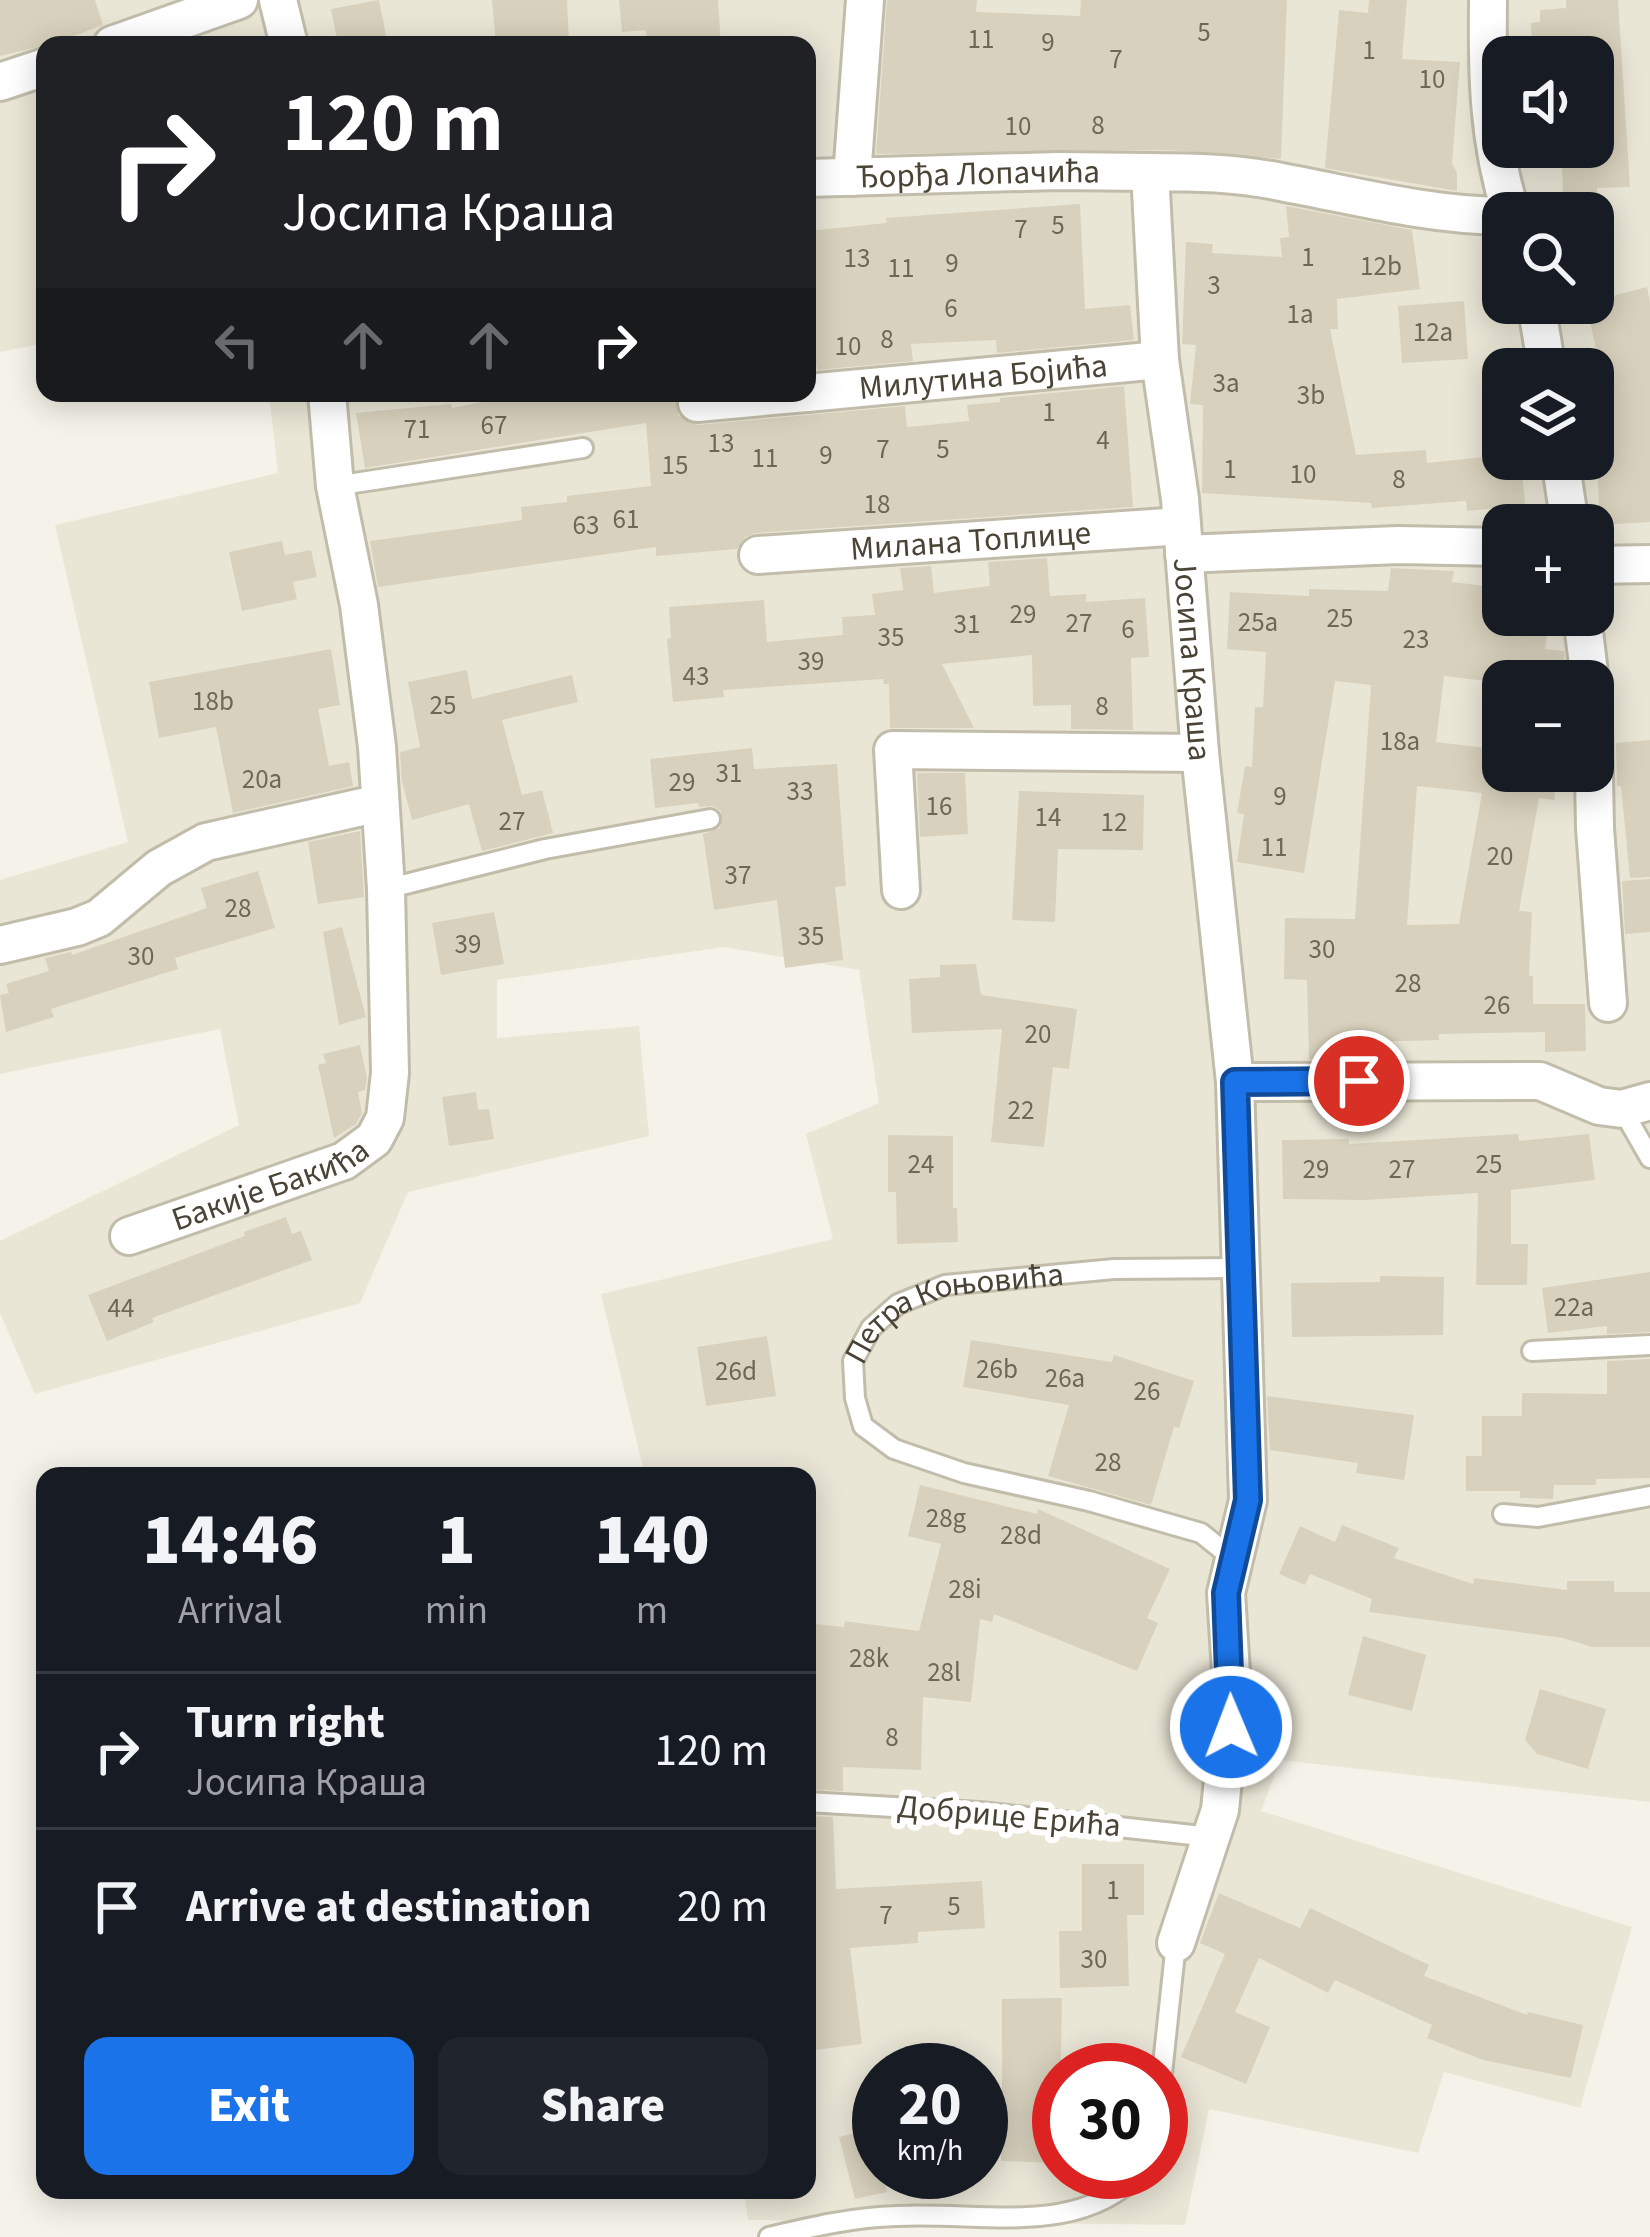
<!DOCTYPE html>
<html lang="en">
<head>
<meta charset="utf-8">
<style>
	:root { --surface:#171b24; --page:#20242c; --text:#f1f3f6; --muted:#9ea1a6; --line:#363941; --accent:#1a73e8 }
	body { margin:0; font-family:"Source Sans 3",sans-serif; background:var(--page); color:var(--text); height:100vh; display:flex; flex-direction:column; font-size:45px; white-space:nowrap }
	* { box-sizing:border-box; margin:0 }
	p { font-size:39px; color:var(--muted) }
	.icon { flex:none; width:66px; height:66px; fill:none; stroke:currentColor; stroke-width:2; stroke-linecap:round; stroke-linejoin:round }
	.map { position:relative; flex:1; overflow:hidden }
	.sheet { position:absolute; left:36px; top:1467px; width:780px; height:732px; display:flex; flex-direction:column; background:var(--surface); border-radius:24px; box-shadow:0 6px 30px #0003 }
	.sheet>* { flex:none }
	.hud { position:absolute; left:36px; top:36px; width:780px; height:366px; border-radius:24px; box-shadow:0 6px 30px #0003; background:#202124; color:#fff; overflow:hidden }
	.buttons { position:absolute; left:1482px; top:36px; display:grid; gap:24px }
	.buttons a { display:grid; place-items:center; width:132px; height:132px; border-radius:24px; background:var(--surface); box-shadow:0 6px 30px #0003; font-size:60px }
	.speed { position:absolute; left:852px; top:2043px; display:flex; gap:24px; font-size:60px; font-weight:700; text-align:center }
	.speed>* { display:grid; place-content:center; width:156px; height:156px; border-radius:50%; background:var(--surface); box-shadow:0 6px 30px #0003; line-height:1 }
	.speed small { font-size:30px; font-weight:400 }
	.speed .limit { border:18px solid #d22; background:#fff; color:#111 }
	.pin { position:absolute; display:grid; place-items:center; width:102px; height:102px; color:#fff; margin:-51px; border:6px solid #fff; border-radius:50%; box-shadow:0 3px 12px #0007 }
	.me { position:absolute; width:132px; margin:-66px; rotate:359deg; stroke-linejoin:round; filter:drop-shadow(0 0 9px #0008) }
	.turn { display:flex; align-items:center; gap:42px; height:252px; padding:0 48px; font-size:54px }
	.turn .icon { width:156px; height:156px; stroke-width:2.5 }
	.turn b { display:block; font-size:84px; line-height:102px }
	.lanes { display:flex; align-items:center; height:114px; padding:0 48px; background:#0003; justify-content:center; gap:60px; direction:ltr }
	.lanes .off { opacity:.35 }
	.eta { display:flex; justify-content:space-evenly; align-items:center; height:204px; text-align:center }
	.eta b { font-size:72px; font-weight:800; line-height:84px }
	.cta { display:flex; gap:24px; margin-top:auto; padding:24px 48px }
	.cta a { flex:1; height:138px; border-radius:24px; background:var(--accent); color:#fff; font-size:48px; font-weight:800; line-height:138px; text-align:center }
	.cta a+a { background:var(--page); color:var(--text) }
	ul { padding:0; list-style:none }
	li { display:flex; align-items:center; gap:36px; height:156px; padding:0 48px; border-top:3px solid var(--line) }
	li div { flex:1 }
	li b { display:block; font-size:45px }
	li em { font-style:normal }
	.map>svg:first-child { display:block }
	.residential { fill:#eae6d6; fill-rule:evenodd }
	.building { fill:#d8d1bd; fill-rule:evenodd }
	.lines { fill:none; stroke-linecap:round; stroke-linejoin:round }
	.service-casing { stroke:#c2bdaa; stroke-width:24 }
	.minor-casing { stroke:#c2bdaa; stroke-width:42 }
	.service { stroke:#fff; stroke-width:18 }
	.minor { stroke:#fff; stroke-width:36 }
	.route-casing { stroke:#114b97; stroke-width:30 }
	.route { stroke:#1a73e8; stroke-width:21 }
	.labels { text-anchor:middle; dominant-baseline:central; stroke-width:12; stroke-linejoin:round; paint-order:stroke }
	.number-label { font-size:27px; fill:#6e6758 }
	.street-label { font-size:33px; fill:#4a4436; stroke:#fff }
</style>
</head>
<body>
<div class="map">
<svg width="1650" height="2237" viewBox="0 0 1650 2237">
	<rect width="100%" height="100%" fill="#f5f3e9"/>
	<path class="residential" d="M0 0H1650V1802L1280 1760 1261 1811 1632 1927 1580 2108 1444 2072 1418 2153 1209 2109 1185 2225 748 2220 744 2190H807V1476H645L601 1294 833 1239 806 1134 879 1103 859 970 724 947 497 980V1038L639 1026 649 1136 408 1192 360 1303 35 1394 0 1313V1241L239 1125 220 1029 0 1074V880L128 842 55 525 278 473 269 393H807V45H45V343L0 352ZM1503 57H1593V147H1503ZM1503 213H1593V303H1503ZM1503 369H1593V459H1503ZM1503 525H1593V615H1503ZM1503 681H1593V771H1503ZM879 2070H981V2172H879ZM1059 2070H1161V2172H1059Z"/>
	<g class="building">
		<polygon points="0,0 95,0 103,25 55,43 0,56"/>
		<polygon points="379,0 388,45 338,45 331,9"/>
		<polygon points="492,0 567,0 569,42 496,45"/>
		<polygon points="619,0 718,0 721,45 647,45 646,30 622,32"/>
		<polygon points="887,0 977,0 976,12 1080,16 1081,0 1287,0 1281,159 1167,150 876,154"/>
		<polygon points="1369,0 1407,0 1402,59 1460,62 1452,163 1457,173 1457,191 1325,168 1339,10 1368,13"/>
		<polygon points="1566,0 1618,0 1630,187 1597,188 1598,213 1564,213 1561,147 1593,147 1593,57 1532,57 1531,23 1540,22 1540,10 1566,8"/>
		<polygon points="1080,204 1085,309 1130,305 1134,340 997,353 996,340 911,344 913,361 817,370 807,293 807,231 887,223 886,218"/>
		<polygon points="1286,206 1412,230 1420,289 1337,299 1338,329 1330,329 1356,455 1426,450 1427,463 1503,455 1503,459 1521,459 1525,505 1467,511 1466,501 1372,508 1371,503 1202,493 1203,405 1190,404 1196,345 1182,344 1186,242 1213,244 1212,253 1282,257 1280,238 1289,237"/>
		<polygon points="1647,287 1650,303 1650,522 1600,525 1593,382 1603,381 1586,303"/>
		<polygon points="1464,301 1468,359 1402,363 1398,306"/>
		<polygon points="1124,386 1133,507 756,533 745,537 737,549 656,556 656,547 378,587 370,541 522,520 521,507 567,502 567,496 651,486 646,423 365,468 356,413 451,404 452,408 526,393 677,393 678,415 698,425 905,406 907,427 969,421 967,405 1000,402 1000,398"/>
		<polygon points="282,541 285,555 311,550 317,577 293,582 297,599 242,611 229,552"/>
		<polygon points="1047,558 1050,596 1086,594 1086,602 1145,598 1149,657 1131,658 1133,730 1071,729 1071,705 1033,706 1032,655 942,664 974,728 890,728 889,684 884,684 883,679 723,690 724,697 673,702 667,639 671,638 669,607 764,600 767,642 843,635 842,617 875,615 872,594 903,590 900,568 931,566 934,593 990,586 988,562"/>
		<path d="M1391 568 1454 571 1452 582 1503 588V615H1550L1545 649 1564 651 1566 681 1503 683 1444 676 1436 742 1503 750V771H1557L1554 800 1539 798 1519 911 1532 912 1529 976H1533V1004H1585L1586 1051 1545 1052V1032L1439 1034V1040L1369 1042V1057L1309 1059 1307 980 1284 979 1285 918 1355 919 1371 685 1335 681 1304 873 1237 862 1244 814 1237 813 1245 766 1252 767 1255 707H1263L1266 652 1227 649 1230 592 1309 596V589L1388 591ZM1417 786 1482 793 1459 924 1407 925Z"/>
		<polygon points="331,649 340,705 318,709 329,766 349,762 353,786 233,813 216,727 159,738 149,682"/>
		<polygon points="467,670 472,699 572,675 578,702 502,720 522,795 542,790 553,833 482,851 469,804 412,820 402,781 400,752 420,747 408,682"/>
		<polygon points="1650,740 1650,877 1630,878 1621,786 1617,786 1616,743"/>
		<polygon points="752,748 754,769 837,764 846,886 835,887 843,960 785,968 777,900 714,910 703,834 720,828 721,811 713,806 699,807 698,803 655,808 650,759"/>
		<polygon points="917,773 965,773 968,834 920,837"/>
		<polygon points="1019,791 1144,795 1143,850 1058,849 1055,922 1012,920"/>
		<polygon points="360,831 364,897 318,904 308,842"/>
		<polygon points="258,871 275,928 175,958 178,969 51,1009 54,1017 6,1032 0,995 9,993 6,984 49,971 45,958 71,952 72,955 207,908 201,888"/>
		<polygon points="1650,879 1650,932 1625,934 1622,881"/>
		<polygon points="494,912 504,964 441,975 432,923"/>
		<polygon points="342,927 366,1017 339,1025 323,932"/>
		<polygon points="976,964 981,995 1077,1009 1069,1069 1053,1067 1044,1147 991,1142 1002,1029 912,1033 909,979 940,977 940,965"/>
		<polygon points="360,1045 367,1078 365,1090 358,1092 362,1113 356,1124 334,1138 318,1065 326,1063 323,1054"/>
		<polygon points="476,1092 478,1110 489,1109 494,1139 449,1146 442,1097"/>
		<polygon points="1518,1134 1519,1141 1589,1134 1595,1180 1511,1190 1511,1244 1528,1244 1527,1285 1476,1285 1478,1193 1365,1200 1283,1199 1282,1140 1349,1139 1349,1144"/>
		<polygon points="888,1135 953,1136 953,1208 957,1208 958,1242 897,1244 896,1192 888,1192"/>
		<polygon points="286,1217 292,1234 301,1231 312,1260 152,1318 154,1322 107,1341 88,1295 245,1236 244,1232"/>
		<polygon points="1650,1272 1650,1332 1607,1334 1607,1326 1548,1333 1542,1288"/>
		<polygon points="1380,1276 1444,1277 1443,1335 1292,1337 1291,1283 1380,1282"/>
		<polygon points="767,1336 776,1396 706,1406 697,1347"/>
		<polygon points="971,1340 1112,1362 1114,1355 1194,1381 1179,1428 1174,1427 1151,1505 1048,1476 1069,1405 963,1387"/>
		<polygon points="1650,1359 1650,1478 1596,1479 1596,1485 1554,1485 1553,1499 1520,1498 1520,1491 1466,1491 1466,1456 1482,1456 1482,1416 1522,1416 1522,1393 1607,1394 1607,1361"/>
		<polygon points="1267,1396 1414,1415 1404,1480 1356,1473 1358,1463 1270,1450"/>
		<polygon points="920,1485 1037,1514 1038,1509 1170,1569 1147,1618 1158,1623 1137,1671 994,1614 992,1622 980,1619 971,1702 923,1697 921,1770 843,1767 843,1791 807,1789 807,1623 844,1627 845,1621 919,1631 941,1544 908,1536"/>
		<polygon points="1342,1525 1399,1548 1394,1558 1473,1584 1474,1578 1567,1590 1567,1581 1614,1581 1614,1592 1650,1592 1650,1647 1592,1647 1563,1638 1369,1612 1372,1599 1310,1574 1305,1585 1279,1574 1300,1526 1335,1542"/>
		<polygon points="1363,1636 1426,1655 1412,1711 1348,1695"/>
		<polygon points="1540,1689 1606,1709 1588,1769 1537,1754 1525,1740"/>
		<polygon points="807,1816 833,1817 836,1889 982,1881 985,1928 918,1932 918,1943 850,1948 862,2044 807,2051"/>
		<polygon points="1082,1864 1144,1864 1144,1915 1127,1915 1129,1986 1060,1988 1059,1931 1082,1931"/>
		<polygon points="1219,1893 1300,1928 1310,1908 1429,1965 1424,1976 1527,2015 1528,2012 1583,2025 1571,2078 1483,2060 1427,2038 1432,2025 1335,1980 1328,1993 1259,1958 1235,2012 1270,2027 1246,2084 1181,2057 1225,1954 1200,1943"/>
		<polygon points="1062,1998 1059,2163 1001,2161 1001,2152 981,2152 981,2091 1002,2091 1002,1999"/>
		<polygon points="871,2129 887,2192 855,2199 839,2137"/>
	</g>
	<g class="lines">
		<g class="service-casing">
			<g id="service">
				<polyline points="335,486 583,448"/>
				<polyline points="386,889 545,849 710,819"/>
				<polyline points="1622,1109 1650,1158"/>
				<polyline points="1532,1351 1650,1345"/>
				<polyline points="1503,1514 1538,1517 1650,1496"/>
				<path id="s1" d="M1232 1558 1201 1533 1089 1501 964 1473 894 1449 863 1426 855 1398 853 1361 871 1328 898 1304 945 1285 1114 1269 1241 1268"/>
				<polyline points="807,1802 980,1812 1211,1837"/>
				<polyline points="1161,2083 1176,1943"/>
				<path d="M769 2237C811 2227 854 2217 897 2216 989 2212 1078 2237 1141 2172"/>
			</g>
		</g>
		<g class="minor-casing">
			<g id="minor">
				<polyline points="278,0 289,45"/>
				<path d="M1488 0C1487 74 1488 142 1511 213"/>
				<polyline points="112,45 239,0"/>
				<polyline points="0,82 45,67"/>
				<polyline points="852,177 865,0"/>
				<path id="s2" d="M807 178 1058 171 1150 172"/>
				<path id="s3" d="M1503 216C1426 215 1356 196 1281 182 1238 173 1194 172 1150 172L1160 360 1180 499 1200 753 1235 1082 1540 1081 1599 1106 1622 1109 1650 1101"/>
				<polyline points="1536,303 1547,369"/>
				<path id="s4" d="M807 393 1160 360"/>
				<polyline points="697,403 806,393"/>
				<polyline points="1560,459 1570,525"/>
				<polyline points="1184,554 1398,545 1503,547"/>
				<path id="s5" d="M758 555 1182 526"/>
				<polyline points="1593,565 1650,564"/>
				<polyline points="1582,615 1590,681"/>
				<polyline points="1593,726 1595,828 1608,1003"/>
				<polyline points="901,890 893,750 1200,753"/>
				<polyline points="0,945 77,927 99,918 159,868 206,842 380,803"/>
				<path id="s6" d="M129 1236 344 1161 374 1139 385 1118 390 1073 386 889 377 747 359 605 335 486 327 393"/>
				<polyline points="1176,1943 1220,1810 1232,1688 1226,1593 1248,1500 1235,1082"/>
			</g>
		</g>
		<use href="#service" class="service"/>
		<use href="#minor" class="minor"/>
	</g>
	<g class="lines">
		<g class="route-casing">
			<polyline id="route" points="1231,1727 1226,1593 1248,1500 1235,1082 1359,1081"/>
		</g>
		<use href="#route" class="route"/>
	</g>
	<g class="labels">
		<g class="number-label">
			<text x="1204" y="32">5</text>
			<text x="981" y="39">11</text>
			<text x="1048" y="42">9</text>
			<text x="1369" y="50">1</text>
			<text x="1116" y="59">7</text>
			<text x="1432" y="79">10</text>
			<text x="1098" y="125">8</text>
			<text x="1018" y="126">10</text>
			<text x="1058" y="225">5</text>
			<text x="1021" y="229">7</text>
			<text x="1308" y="257">1</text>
			<text x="857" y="258">13</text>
			<text x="952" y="263">9</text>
			<text x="1381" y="266">12b</text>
			<text x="901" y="268">11</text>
			<text x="1214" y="285">3</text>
			<text x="951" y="308">6</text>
			<text x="1300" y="314">1a</text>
			<text x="1433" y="332">12a</text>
			<text x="887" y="339">8</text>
			<text x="848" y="346">10</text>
			<text x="1226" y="383">3a</text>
			<text x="1311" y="395">3b</text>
			<text x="1049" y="412">1</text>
			<text x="494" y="425">67</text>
			<text x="417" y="429">71</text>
			<text x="1103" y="440">4</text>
			<text x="721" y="443">13</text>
			<text x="883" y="449">7</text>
			<text x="943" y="449">5</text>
			<text x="826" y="455">9</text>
			<text x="765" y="458">11</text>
			<text x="675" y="465">15</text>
			<text x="1230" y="469">1</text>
			<text x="1303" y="474">10</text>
			<text x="1399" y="479">8</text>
			<text x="877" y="504">18</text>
			<text x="626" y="519">61</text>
			<text x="586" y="525">63</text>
			<text x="1023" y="614">29</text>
			<text x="1340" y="618">25</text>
			<text x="1258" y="622">25a</text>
			<text x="1079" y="623">27</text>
			<text x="967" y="624">31</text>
			<text x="1128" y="629">6</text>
			<text x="891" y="637">35</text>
			<text x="1416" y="639">23</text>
			<text x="811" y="661">39</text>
			<text x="696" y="676">43</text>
			<text x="213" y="701">18b</text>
			<text x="443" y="705">25</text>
			<text x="1102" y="706">8</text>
			<text x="1400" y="741">18a</text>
			<text x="729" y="773">31</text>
			<text x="262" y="779">20a</text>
			<text x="682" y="782">29</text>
			<text x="800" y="791">33</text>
			<text x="1280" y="796">9</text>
			<text x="939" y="806">16</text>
			<text x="1048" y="817">14</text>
			<text x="512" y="821">27</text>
			<text x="1114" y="822">12</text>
			<text x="1274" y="847">11</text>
			<text x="1500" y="856">20</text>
			<text x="738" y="875">37</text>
			<text x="238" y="908">28</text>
			<text x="811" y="936">35</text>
			<text x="468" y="944">39</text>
			<text x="1322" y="949">30</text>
			<text x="141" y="956">30</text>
			<text x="1408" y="983">28</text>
			<text x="1497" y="1005">26</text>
			<text x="1038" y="1034">20</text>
			<text x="1021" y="1110">22</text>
			<text x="921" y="1164">24</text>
			<text x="1489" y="1164">25</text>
			<text x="1316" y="1169">29</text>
			<text x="1402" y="1169">27</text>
			<text x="1574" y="1307">22a</text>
			<text x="121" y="1308">44</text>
			<text x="997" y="1369">26b</text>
			<text x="736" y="1371">26d</text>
			<text x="1065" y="1378">26a</text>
			<text x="1147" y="1391">26</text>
			<text x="1108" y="1462">28</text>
			<text x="946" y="1518">28g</text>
			<text x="1021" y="1535">28d</text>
			<text x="965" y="1589">28i</text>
			<text x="869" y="1658">28k</text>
			<text x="944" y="1672">28l</text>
			<text x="892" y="1737">8</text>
			<text x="1113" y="1890">1</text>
			<text x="954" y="1906">5</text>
			<text x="886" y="1915">7</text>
			<text x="1094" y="1959">30</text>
		</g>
		<g class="street-label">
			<text stroke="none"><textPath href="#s2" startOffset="171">Ђорђа Лопачића</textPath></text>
			<text stroke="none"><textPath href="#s4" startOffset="177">Милутина Бојића</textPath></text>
			<text stroke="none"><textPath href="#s5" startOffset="213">Милана Топлице</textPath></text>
			<text stroke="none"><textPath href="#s3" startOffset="846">Јосипа Краша</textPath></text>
			<text stroke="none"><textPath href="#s6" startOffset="150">Бакије Бакића</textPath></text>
			<text stroke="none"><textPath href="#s1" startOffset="585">Петра Коњовића</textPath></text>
			<text transform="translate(1009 1816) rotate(5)">Добрице Ерића</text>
		</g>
	</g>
</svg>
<div class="buttons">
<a><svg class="icon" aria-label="sound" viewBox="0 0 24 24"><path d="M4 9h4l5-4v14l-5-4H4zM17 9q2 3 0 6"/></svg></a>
<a><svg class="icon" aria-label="search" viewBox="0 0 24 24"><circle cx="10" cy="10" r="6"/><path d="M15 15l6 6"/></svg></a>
<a><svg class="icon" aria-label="layers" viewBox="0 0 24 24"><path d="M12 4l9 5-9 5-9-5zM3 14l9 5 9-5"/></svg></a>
<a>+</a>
<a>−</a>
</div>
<div class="speed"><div>20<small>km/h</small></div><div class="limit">30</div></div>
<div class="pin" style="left:1359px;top:1081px;background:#d93025"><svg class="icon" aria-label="arrive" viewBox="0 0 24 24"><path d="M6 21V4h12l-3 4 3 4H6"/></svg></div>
<svg class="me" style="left:1231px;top:1727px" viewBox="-20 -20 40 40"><circle r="17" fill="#1a73e8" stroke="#fff" stroke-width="3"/><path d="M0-11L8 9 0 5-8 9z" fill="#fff"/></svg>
<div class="hud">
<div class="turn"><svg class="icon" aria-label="right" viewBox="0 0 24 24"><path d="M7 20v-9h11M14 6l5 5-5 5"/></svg><div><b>120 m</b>Јосипа Краша</div></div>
<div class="lanes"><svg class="icon off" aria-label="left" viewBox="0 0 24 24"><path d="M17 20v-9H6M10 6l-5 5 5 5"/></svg><svg class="icon off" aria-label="ahead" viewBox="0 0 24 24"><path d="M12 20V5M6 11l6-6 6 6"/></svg><svg class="icon off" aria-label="ahead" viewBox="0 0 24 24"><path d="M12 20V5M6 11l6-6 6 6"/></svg><svg class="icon" aria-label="right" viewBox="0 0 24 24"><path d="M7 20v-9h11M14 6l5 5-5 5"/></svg></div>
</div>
<section class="sheet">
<div class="eta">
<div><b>14:46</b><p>Arrival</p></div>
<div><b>1</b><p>min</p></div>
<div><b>140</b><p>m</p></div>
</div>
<ul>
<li><svg class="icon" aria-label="right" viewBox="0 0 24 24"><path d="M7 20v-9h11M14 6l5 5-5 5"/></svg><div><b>Turn right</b><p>Јосипа Краша</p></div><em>120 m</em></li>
<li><svg class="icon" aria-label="arrive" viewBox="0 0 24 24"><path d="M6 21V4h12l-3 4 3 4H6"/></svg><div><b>Arrive at destination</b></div><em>20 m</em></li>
</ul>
<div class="cta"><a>Exit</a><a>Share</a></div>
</section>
</div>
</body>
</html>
